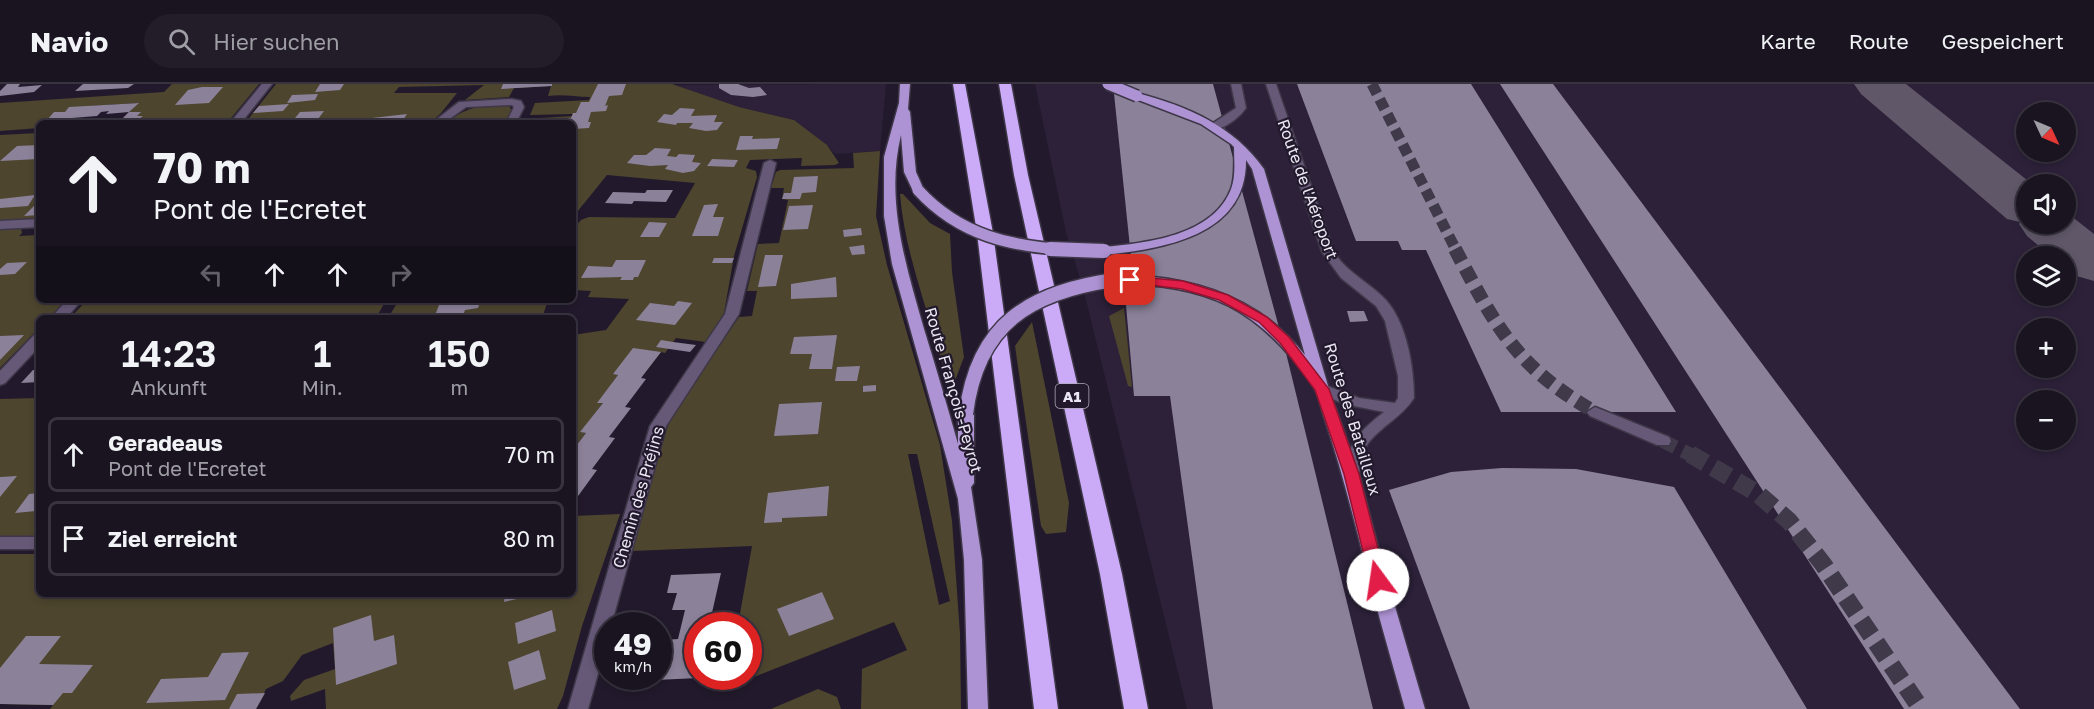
<!DOCTYPE html>
<html lang="de">
<head>
<meta charset="utf-8">
<style>
	:root { --surface:#1a1421; --page:#231d2a; --text:#f1f3f6; --muted:#9f9ea5; --line:#38333f }
	body { margin:0; font-family:"Golos Text",sans-serif; background:var(--page); color:var(--text); height:100vh; display:flex; flex-direction:column; font-size:22px; white-space:nowrap }
	* { box-sizing:border-box; margin:0 }
	p { font-size:20px; color:var(--muted) }
	.icon { flex:none; width:33px; height:33px; fill:none; stroke:currentColor; stroke-width:2; stroke-linecap:round; stroke-linejoin:round }
	.map { position:relative; flex:1; overflow:hidden }
	.sheet { position:absolute; left:36px; top:231px; width:540px; height:282px; display:flex; flex-direction:column; background:var(--surface); border-radius:9px; box-shadow:0 3px 9px #0003,0 0 0 2px var(--line) }
	.sheet>* { flex:none }
	.hud { position:absolute; left:36px; top:36px; width:540px; height:183px; border-radius:9px; box-shadow:0 3px 9px #0003,0 0 0 2px var(--line); background:#1a1421; color:var(--text); overflow:hidden }
	.needle { width:39px; rotate:134deg }
	.tools { position:absolute; left:2016px; top:18px; display:grid; gap:12px }
	.tools a { display:grid; place-items:center; width:60px; height:60px; border-radius:50%; background:var(--surface); box-shadow:0 3px 9px #0003,0 0 0 2px var(--line); font-size:30px }
	.speed { position:absolute; left:594px; top:528px; display:flex; gap:12px; font-size:30px; font-weight:700; text-align:center }
	.speed>* { display:grid; place-content:center; width:78px; height:78px; border-radius:50%; background:var(--surface); box-shadow:0 3px 9px #0003,0 0 0 2px var(--line); line-height:1 }
	.speed small { font-size:15px; font-weight:400 }
	.speed .limit { border:9px solid #d22; background:#fff; color:#111 }
	.pin { position:absolute; display:grid; place-items:center; width:51px; height:51px; color:#fff; margin:-26px; border-radius:12px; box-shadow:0 3px 9px #0006 }
	.me { position:absolute; width:66px; margin:-33px; rotate:346deg; stroke-linejoin:round; filter:drop-shadow(0 0 4px #0008) }
	.turn { display:flex; align-items:center; gap:21px; height:126px; padding:0 18px; font-size:27px }
	.turn .icon { width:78px; height:78px; stroke-width:2.5 }
	.turn b { display:block; font-size:42px; line-height:51px }
	.lanes { display:flex; align-items:center; height:57px; padding:0 18px; background:#0003; justify-content:center; gap:30px; direction:ltr }
	.lanes .off { opacity:.35 }
	.eta { display:flex; justify-content:space-evenly; align-items:center; height:102px; text-align:center }
	.eta b { font-size:36px; font-weight:600; line-height:42px }
	ul { padding:0; list-style:none }
	li { display:flex; align-items:center; gap:18px; height:75px; margin:0 12px 9px; padding:0 6px; border:3px solid var(--line); border-radius:9px }
	li div { flex:1 }
	li b { display:block; font-size:22px }
	li em { font-style:normal }
	header { display:flex; align-items:center; gap:36px; box-sizing:border-box; height:84px; padding:0 30px; background:var(--surface); border-bottom:2px solid var(--line) }
	header strong { font-size:28px }
	nav { display:flex; gap:33px; margin-inline-start:auto; font-size:21px }
	.search { width:420px; height:54px; background:var(--page); display:flex; align-items:center; gap:15px; box-sizing:border-box; padding:0 21px; border-radius:33px; color:var(--muted); font-size:22px }
	.map>svg:first-child { display:block }
	.built { fill:#2c2139; fill-rule:evenodd }
	.green { fill:#4d452e; fill-rule:evenodd }
	.lines { fill:none; stroke-linecap:round; stroke-linejoin:round }
	.taxiway { fill:#605869; fill-rule:evenodd }
	.building { fill:#8b8299 }
	.minor-tunnel-far2 { stroke:#40394a; stroke-width:11; stroke-dasharray:11 6; stroke-linecap:butt }
	.minor-tunnel-far1 { stroke:#40394a; stroke-width:14; stroke-dasharray:14 8; stroke-linecap:butt }
	.minor-tunnel { stroke:#40394a; stroke-width:18; stroke-dasharray:18 9; stroke-linecap:butt }
	.minor-casing { stroke:#3e3748; stroke-width:3 }
	.major-casing { stroke:#3e3748; stroke-width:3 }
	.highway-casing { stroke:#3e3748; stroke-width:3 }
	.minor { fill:#665978; fill-rule:evenodd }
	.major { fill:#ae93d4; fill-rule:evenodd }
	.highway { fill:#cbaaf8; fill-rule:evenodd }
	.major-bridge-far1-casing { stroke:#3e3748; stroke-width:14; stroke-linecap:butt }
	.major-bridge-casing { stroke:#3e3748; stroke-width:17; stroke-linecap:butt }
	.major-bridge-far1 { stroke:#ae93d4; stroke-width:11 }
	.major-bridge { stroke:#ae93d4; stroke-width:14 }
	.route { fill:#e11d48; stroke:#92132f; stroke-width:1.5 }
	.labels { text-anchor:middle; dominant-baseline:central; stroke-width:4.5; stroke-linejoin:round; paint-order:stroke }
	.shield { fill:#221a2c; stroke:#afaab8; stroke-width:1.5 }
	.shield-label { font-size:15px; font-weight:bold; fill:#ece7f4 }
	.street-label { font-size:16px; fill:#ece7f4; stroke:#221a2c }
</style>
</head>
<body>
<header>
<strong>Navio</strong>
<div class="search"><svg class="icon" aria-label="search" viewBox="0 0 24 24"><circle cx="10" cy="10" r="6"/><path d="M15 15l6 6"/></svg>Hier suchen</div>
<nav><a>Karte</a><a>Route</a><a>Gespeichert</a></nav>
</header>
<div class="map">
<svg width="2094" height="625" viewBox="0 0 2094 625">
	<rect width="100%" height="100%" fill="#221a2c"/>
	<g class="built">
		<polygon points="886,0 880,67 835,70 827,61 794,36 739,23 674,1"/>
		<path d="M1035 0H2094V625H1187L1084 208 1066 148ZM2026 28H2066V68H2026ZM2026 100H2066V140H2026ZM2026 172H2066V212H2026ZM2026 244H2066V284H2026ZM2026 316H2066V356H2026Z"/>
	</g>
	<g class="green">
		<polygon points="172,0 259,0 227,39 100,39 121,36 138,19 89,22 78,33 65,34 56,39 39,39 39,44 0,47 0,19 164,8"/>
		<path d="M276 0H672L739 23 794 36 827 61 839 79 835 81 801 82 802 74 750 76 746 84 756 87 757 93 734 172 724 229 706 258 676 254 665 269 661 268 641 294 618 291 598 319H603L581 348 586 349 573 366V251L606 246 629 215 588 213 591 207 573 206V145L581 136 589 133 675 134 695 99 607 91 573 133V39H523L526 35 572 32 573 30 530 31 535 19 589 16 590 13C575 13 563 10 548 12L551 2 514 4 509 13 465 16 484 1 399 3 394 9H457L441 29 430 39H245Z"/>
		<path d="M497 19 509 22 512 27 505 39H446C462 26 476 22 497 19Z"/>
		<polygon points="39,49 39,135 0,137 0,51"/>
		<path d="M880 67 876 132 887 181 940 361 952 437 960 550 961 625H861L862 585 907 566 894 538 728 603 729 593 748 592V542L738 541 752 462 632 467 670 334 739 233 752 232 757 207H747L758 160 779 159 788 116 782 115 784 104H771L776 88 780 86 854 84 853 69ZM908 370H917L950 517 939 521Z"/>
		<path d="M900 110H903L930 139 950 150 952 188 964 273 953 302C944 292 940 269 935 255 921 207 904 160 900 110Z"/>
		<polygon points="21,144 22,149 19,152 39,151 39,216 66,216 49,234 39,234 39,244 0,284 0,145"/>
		<polygon points="87,216 325,216 323,220 343,219 343,221 363,220 365,216 386,216 376,234 70,234"/>
		<polygon points="399,216 548,216 542,234 388,234"/>
		<polygon points="1124,224 1132,303 1128,302 1109,232"/>
		<polygon points="1032,238 1069,419 1066,448 1046,450 1041,442 1015,262"/>
		<polygon points="39,314 39,453 0,453 0,315"/>
		<polygon points="620,430 582,542 563,612 557,625 326,625 325,605 291,617 290,612 304,596 335,585 333,559 302,571 283,597 266,605 256,625 50,625 53,621 0,620 0,470 39,470 39,510 573,510 573,432"/>
		<polygon points="818,605 837,613 841,625 771,625"/>
	</g>
	<g class="lines">
		<polygon class="taxiway" points="1854,0 1906,0 2032,100 2026,100 2026,140 2066,140 2066,128 2094,150 2094,197 2073,191 2066,185 2066,172 2051,172 2027,152 2019,140 2020,138 2007,135 1861,10"/>
	</g>
	<g class="building">
		<polygon points="7,0 20,0 18,3 42,1 34,8 0,12 0,7"/>
		<polygon points="83,0 134,0 128,4 75,7"/>
		<polygon points="320,0 344,0 340,6 315,8"/>
		<polygon points="503,0 552,0 552,2 501,5"/>
		<polygon points="598,0 626,0 622,11 609,12 605,22 608,21 606,27 591,28 588,38 591,38 589,44 573,45 573,39 561,39 563,34 571,34 573,29 576,29 581,18 589,18"/>
		<polygon points="719,0 738,0 749,4 760,3 767,11 753,13 731,11 719,4"/>
		<polygon points="1113,0 1213,0 1287,273 1373,625 1213,625 1170,312 1134,312 1126,221 1136,221"/>
		<polygon points="1297,0 1471,0 1676,328 1501,328 1426,166 1402,166 1398,157 1356,157"/>
		<polygon points="1500,0 1553,0 2020,625 1904,625"/>
		<polygon points="202,3 223,3 209,19 175,21 188,6"/>
		<polygon points="318,10 315,16 287,19 292,11"/>
		<polygon points="139,19 129,28 106,30 109,27 101,28 97,32 47,36 54,28 65,28 69,23"/>
		<polygon points="289,20 283,27 253,29 259,22"/>
		<polygon points="680,24 695,25 691,32 717,31 714,38 723,38 717,46 706,47 689,44 693,39 677,39 676,41 657,38 664,30 672,31"/>
		<polygon points="324,27 315,39 285,39 289,34 295,34 300,28"/>
		<polygon points="129,28 141,28 137,32 143,32 139,35 121,36"/>
		<polygon points="407,30 401,39 368,39 372,34"/>
		<polygon points="740,52 753,52 752,55 780,54 777,65 736,66"/>
		<polygon points="39,61 39,75 0,77 17,62"/>
		<polygon points="655,64 671,65 667,72 676,73 679,70 695,71 692,78 701,79 694,87 683,89 665,85 668,81 650,82 627,79 634,71 646,71"/>
		<polygon points="712,75 738,76 734,83 707,82"/>
		<polygon points="818,92 816,108 802,109 800,115 782,115 784,109 791,109 794,93"/>
		<polygon points="647,106 673,106 666,118 634,117 632,120 605,119 613,108 645,109"/>
		<polygon points="35,111 28,122 0,124 0,115"/>
		<polygon points="39,117 39,131 24,132"/>
		<polygon points="718,120 713,133 724,133 718,152 692,152 704,121"/>
		<polygon points="813,121 808,145 783,146 789,122"/>
		<polygon points="649,138 667,139 659,153 640,153"/>
		<polygon points="861,144 862,151 844,153 843,146"/>
		<polygon points="864,161 865,170 852,171 849,163"/>
		<polygon points="765,171 783,171 776,202 758,203"/>
		<polygon points="714,174 734,174 732,179 712,179"/>
		<polygon points="616,176 646,176 638,193 634,193 633,196 620,196 622,193 581,194 588,182 612,183"/>
		<polygon points="27,178 15,190 0,191 0,185 7,179"/>
		<polygon points="836,193 837,213 791,215 791,200"/>
		<polygon points="325,216 365,216 363,220 342,221 343,219 322,221"/>
		<polygon points="441,216 481,216 478,224 465,226 462,234 434,234"/>
		<polygon points="678,217 692,219 675,241 636,236 650,219 674,222"/>
		<polygon points="1347,227 1364,227 1368,237 1350,238"/>
		<polygon points="24,251 0,276 0,252"/>
		<polygon points="837,251 832,285 809,285 812,270 790,270 794,253"/>
		<polygon points="661,256 673,258 696,261 690,268 656,263"/>
		<polygon points="633,264 661,268 641,294 646,295 625,323 631,324 609,353 615,354 592,385 597,386 573,419 573,366 586,349 580,348 603,319 597,319 618,291 613,290"/>
		<polygon points="860,282 857,297 835,297 837,283"/>
		<polygon points="33,286 39,286 39,298 21,299"/>
		<polygon points="876,301 876,307 863,308 863,302"/>
		<polygon points="822,318 818,350 774,352 779,320"/>
		<polygon points="1502,384 1576,385 1674,403 1807,625 1470,625 1389,406 1451,388"/>
		<polygon points="17,392 0,413 0,393"/>
		<polygon points="829,402 827,432 782,434 782,438 764,439 768,409"/>
		<polygon points="39,409 39,423 36,427 15,429 29,410"/>
		<polygon points="721,489 709,542 698,542 698,594 656,596 665,556 678,555 685,526 672,526 677,509 667,509 671,491"/>
		<polygon points="822,508 834,535 789,552 777,525"/>
		<polygon points="505,510 534,510 534,511 504,518"/>
		<polygon points="552,526 556,547 518,560 515,539"/>
		<polygon points="371,531 374,557 394,551 397,580 336,601 333,544"/>
		<polygon points="26,552 61,552 39,580 93,581 72,609 63,609 53,621 0,620 0,584"/>
		<polygon points="539,566 546,595 514,606 508,578"/>
		<polygon points="249,568 225,616 146,619 161,595 208,593 222,569"/>
		<polygon points="265,609 256,625 229,625 237,610"/>
	</g>
	<g class="lines">
		<polyline class="minor-tunnel-far2" points="1372,0 1456,166"/>
		<g class="minor-tunnel-far1">
			<path d="M1455 165C1496 243 1516 283 1595 328"/>
			<polyline points="1663,357 1693,372"/>
		</g>
		<polyline class="minor-tunnel" points="1690,370 1757,409 1789,437 1823,480 1921,625"/>
		<g class="minor-casing">
			<g id="minor">
				<polygon points="262,0 272,0 241,39 230,39"/>
				<path d="M1231 0H1241L1246 24C1239 34 1223 47 1210 45V41L1236 24Z"/>
				<path d="M1266 0H1276L1334 168C1347 189 1369 198 1386 216 1407 240 1414 283 1414 314 1402 333 1383 341 1369 358 1360 368 1363 383 1357 394H1345L1343 390C1350 358 1358 348 1384 328L1344 320 1317 308 1315 305 1322 300 1359 314 1395 319 1398 314V292L1385 237 1376 222 1341 194 1322 168Z"/>
				<polygon points="512,15 521,17 524,23 516,39 506,39 514,23 512,21 466,23 444,39 432,39 459,18"/>
				<polygon points="770,76 776,79 739,230 666,342 611,542 608,542 608,554 588,625 568,625 650,342 725,230 764,79"/>
				<polygon points="39,135 39,143 0,145 0,137"/>
				<polygon points="67,216 82,216 66,234 51,234"/>
				<polygon points="39,250 39,263 5,299 0,301 0,287 34,251"/>
				<polygon points="1595,323 1669,353 1671,357 1669,361 1657,361 1590,332 1587,328"/>
				<rect x="0" y="453" width="39" height="12"/>
			</g>
		</g>
		<g class="major-casing">
			<g id="major">
				<path d="M900 0H910L908 25 910 28 916 88 924 106 918 110 914 109 904 88 901 51C885 116 906 182 924 245 936 283 947 322 958 360V330L966 325 974 330V399L971 403 982 476 988 625H968L964 476 958 415 892 180 884 132V73L899 19Z"/>
				<path d="M1137 9C1187 22 1234 42 1264 85L1329 305 1359 390 1382 478 1425 625H1405C1390 571 1374 517 1361 463 1350 420 1339 378 1325 336 1321 326 1319 310 1313 302 1259 224 1208 200 1114 200L1107 196C1115 189 1133 192 1143 192 1208 197 1264 219 1305 271L1252 85 1246 76C1247 152 1163 165 1104 171L1098 167 1104 163C1146 159 1213 152 1231 105 1236 92 1234 77 1234 63L1231 60 1201 40 1133 14 1132 12Z"/>
			</g>
		</g>
		<g class="highway-casing">
			<g id="highway">
				<polygon points="953,0 965,0 993,149 1058,625 1034,625 977,149"/>
				<polygon points="999,0 1011,0 1028,91 1122,490 1148,625 1124,625 1100,490 1014,91"/>
			</g>
		</g>
		<use href="#minor" class="minor"/>
		<use href="#major" class="major"/>
		<use href="#highway" class="highway"/>
		<g class="major-bridge-far1-casing">
			<g id="major-bridge-far1">
				<polyline points="1108,0 1137,12"/>
				<path d="M918 106C960 152 1012 163 1072 166"/>
			</g>
		</g>
		<g class="major-bridge-casing">
			<g id="major-bridge">
				<polyline points="1050,165 1104,167"/>
				<path d="M966 330C977 240 1030 208 1114 196"/>
			</g>
		</g>
		<use href="#major-bridge-far1" class="major-bridge-far1"/>
		<use href="#major-bridge" class="major-bridge"/>
	</g>
	<polygon class="route" points="1130,192 1183,197 1228,211 1267,233 1289,253 1329,305 1359,390 1386,496 1384,500 1378,502 1372,500 1370,496 1344,390 1315,306 1280,259 1259,238 1219,216 1182,205 1125,198 1125,193"/>
	<g class="labels">
		<rect class="shield" x="1055.5" y="300" width="33" height="24" rx="4.5"/>
		<g class="shield-label">
			<text x="1072" y="312">A1</text>
		</g>
		<g class="street-label">
			<text transform="translate(1308 105) rotate(70)">Route de l'Aéroport</text>
			<text transform="translate(954 306) rotate(74)">Route François-Peyrot</text>
			<text transform="translate(1353 335) rotate(73)">Route des Batailleux</text>
			<text transform="translate(638 413) rotate(-74)">Chemin des Préjins</text>
		</g>
	</g>
</svg>
<div class="tools">
<a><svg class="needle" viewBox="-14 -14 28 28"><path d="M0-13l5 13h-10z" fill="#e53935"/><path d="M0 13l5-13h-10z" fill="#9f9ea5"/></svg></a>
<a><svg class="icon" aria-label="sound" viewBox="0 0 24 24"><path d="M4 9h4l5-4v14l-5-4H4zM17 9q2 3 0 6"/></svg></a>
<a><svg class="icon" aria-label="layers" viewBox="0 0 24 24"><path d="M12 4l9 5-9 5-9-5zM3 14l9 5 9-5"/></svg></a>
<a>+</a>
<a>−</a>
</div>
<div class="speed"><div>49<small>km/h</small></div><div class="limit">60</div></div>
<div class="pin" style="left:1130px;top:196px;background:#d93025"><svg class="icon" aria-label="arrive" viewBox="0 0 24 24"><path d="M6 21V4h12l-3 4 3 4H6"/></svg></div>
<svg class="me" style="left:1378px;top:496px" viewBox="-20 -20 40 40"><circle r="19" fill="#fff"/><path d="M0-13L10 11 0 6-10 11z" fill="#e11d48"/></svg>
<div class="hud">
<div class="turn"><svg class="icon" aria-label="ahead" viewBox="0 0 24 24"><path d="M12 20V5M6 11l6-6 6 6"/></svg><div><b>70 m</b>Pont de l'Ecretet</div></div>
<div class="lanes"><svg class="icon off" aria-label="left" viewBox="0 0 24 24"><path d="M17 20v-9H6M10 6l-5 5 5 5"/></svg><svg class="icon" aria-label="ahead" viewBox="0 0 24 24"><path d="M12 20V5M6 11l6-6 6 6"/></svg><svg class="icon" aria-label="ahead" viewBox="0 0 24 24"><path d="M12 20V5M6 11l6-6 6 6"/></svg><svg class="icon off" aria-label="right" viewBox="0 0 24 24"><path d="M7 20v-9h11M14 6l5 5-5 5"/></svg></div>
</div>
<section class="sheet">
<div class="eta">
<div><b>14:23</b><p>Ankunft</p></div>
<div><b>1</b><p>Min.</p></div>
<div><b>150</b><p>m</p></div>
</div>
<ul>
<li><svg class="icon" aria-label="ahead" viewBox="0 0 24 24"><path d="M12 20V5M6 11l6-6 6 6"/></svg><div><b>Geradeaus</b><p>Pont de l'Ecretet</p></div><em>70 m</em></li>
<li><svg class="icon" aria-label="arrive" viewBox="0 0 24 24"><path d="M6 21V4h12l-3 4 3 4H6"/></svg><div><b>Ziel erreicht</b></div><em>80 m</em></li>
</ul>
</section>
</div>
</body>
</html>
